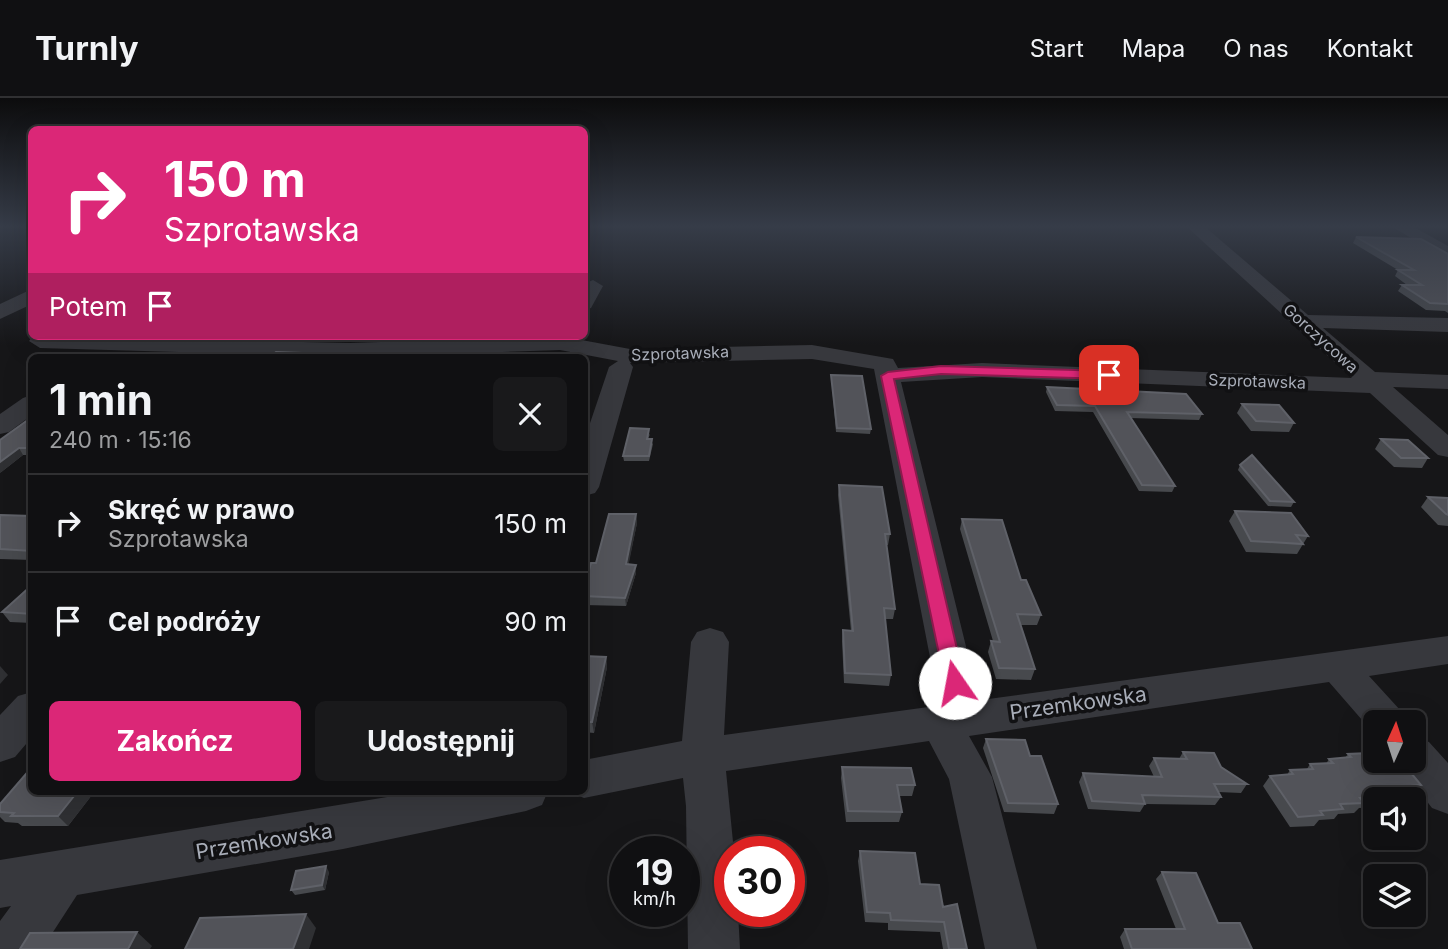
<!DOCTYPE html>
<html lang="pl">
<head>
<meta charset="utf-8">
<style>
	:root { --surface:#101012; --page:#19191b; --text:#f1f3f6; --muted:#9c9d9f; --line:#303032; --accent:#db2777 }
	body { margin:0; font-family:Inter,sans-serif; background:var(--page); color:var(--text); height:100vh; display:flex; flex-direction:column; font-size:26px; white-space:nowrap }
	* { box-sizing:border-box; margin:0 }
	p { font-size:23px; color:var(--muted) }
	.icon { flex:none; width:38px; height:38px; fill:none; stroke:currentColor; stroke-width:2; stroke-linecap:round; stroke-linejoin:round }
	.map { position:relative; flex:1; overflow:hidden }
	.side { position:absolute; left:28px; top:256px; width:560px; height:441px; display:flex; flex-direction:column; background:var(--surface); border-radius:10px; box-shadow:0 7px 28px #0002,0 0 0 2px var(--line) }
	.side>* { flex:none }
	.top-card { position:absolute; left:28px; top:28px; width:560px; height:214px; border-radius:10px; box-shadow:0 7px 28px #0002,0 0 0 2px var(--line); background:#db2777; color:#fff; overflow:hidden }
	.needle { width:46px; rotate:3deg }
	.buttons { position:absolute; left:1363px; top:612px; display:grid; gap:14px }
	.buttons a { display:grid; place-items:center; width:63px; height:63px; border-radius:10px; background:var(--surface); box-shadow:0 7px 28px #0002,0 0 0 2px var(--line); font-size:35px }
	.speed { position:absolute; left:609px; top:738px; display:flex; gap:14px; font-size:35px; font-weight:700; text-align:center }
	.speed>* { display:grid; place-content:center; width:91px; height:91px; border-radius:50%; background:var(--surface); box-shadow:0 7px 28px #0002,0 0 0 2px var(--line); line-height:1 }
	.speed small { font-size:18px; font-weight:400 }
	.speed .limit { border:10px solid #d22; background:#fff; color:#111 }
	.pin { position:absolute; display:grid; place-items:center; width:60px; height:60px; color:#fff; margin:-30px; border-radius:14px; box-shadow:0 4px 10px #0006 }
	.me { position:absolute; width:77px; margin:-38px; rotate:348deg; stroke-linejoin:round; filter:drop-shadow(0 0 5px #0008) }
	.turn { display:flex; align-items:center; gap:24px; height:147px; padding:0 21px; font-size:32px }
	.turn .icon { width:91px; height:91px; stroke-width:2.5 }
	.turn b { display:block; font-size:49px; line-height:60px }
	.then { display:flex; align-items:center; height:66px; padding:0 21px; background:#0003; gap:14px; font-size:26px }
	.round { display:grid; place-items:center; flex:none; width:74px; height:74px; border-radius:10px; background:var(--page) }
	.head { display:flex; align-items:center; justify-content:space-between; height:119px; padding:0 21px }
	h1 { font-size:42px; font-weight:700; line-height:52px }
	.action { display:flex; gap:14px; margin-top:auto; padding:14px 21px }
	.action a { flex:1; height:80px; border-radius:10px; background:var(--accent); color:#fff; font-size:28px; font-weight:700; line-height:80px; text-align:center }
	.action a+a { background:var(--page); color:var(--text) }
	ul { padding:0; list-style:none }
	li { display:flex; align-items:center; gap:21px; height:98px; padding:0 21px; border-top:2px solid var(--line) }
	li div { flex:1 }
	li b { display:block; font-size:26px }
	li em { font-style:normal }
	header { display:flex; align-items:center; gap:42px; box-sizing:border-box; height:98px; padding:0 35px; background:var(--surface); border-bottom:2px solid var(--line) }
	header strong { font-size:33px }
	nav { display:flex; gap:38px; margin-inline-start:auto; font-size:24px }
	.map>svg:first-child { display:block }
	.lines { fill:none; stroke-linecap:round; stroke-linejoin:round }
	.minor { fill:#37383d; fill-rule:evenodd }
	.wall { fill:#47494d }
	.shaded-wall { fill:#2f3033 }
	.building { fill:#525359; stroke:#5f6168; stroke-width:2 }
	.route { fill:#db2777; stroke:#8e194d; stroke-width:2 }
	.labels { text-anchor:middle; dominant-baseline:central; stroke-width:7; stroke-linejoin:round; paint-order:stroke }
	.far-street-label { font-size:16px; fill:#a8adb8; stroke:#111113 }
	.near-street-label { font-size:21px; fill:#a8adb8; stroke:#111113 }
</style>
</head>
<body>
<header>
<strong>Turnly</strong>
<nav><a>Start</a><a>Mapa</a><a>O nas</a><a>Kontakt</a></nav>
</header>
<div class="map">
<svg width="1448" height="851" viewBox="0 0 1448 851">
	<rect width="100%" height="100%" fill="#161618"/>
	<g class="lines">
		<g class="minor">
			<polygon points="1186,128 1204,128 1308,217 1448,220 1448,234 1323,230 1375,274 1448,277 1448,291 1393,289 1448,337 1448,359 1438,357 1370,295 982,279 901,284 975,585 981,602 1448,538 1448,566 1369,578 1401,613 1406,625 1376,625 1376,638 1329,584 969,638 992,679 1037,851 985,851 949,681 929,643 726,673 734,754 730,754 730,814 738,814 740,851 688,851 686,708 683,680 584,700 568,693 584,693 584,662 682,643 691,544 697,534 710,530 723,534 729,544 724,637 943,607 935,585 874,271 812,261 630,265 633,269 599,389 595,395 584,398 584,343 609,269 618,263 560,252 350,259 40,250 29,243 33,238 350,245 560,238 630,251 812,247 893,261 898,270 982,265 1352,280"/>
			<polygon points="1391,128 1412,128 1448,148 1448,162"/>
			<polygon points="593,182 603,188 591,210 584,212 584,186"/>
			<polygon points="32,191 32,206 0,221 0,206"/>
			<polygon points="32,297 32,317 9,334 0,336 0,316 23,300"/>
			<polygon points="32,594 32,639 15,659 0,664 0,617 18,598"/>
			<polygon points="1414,639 1429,644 1448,665 1448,716 1432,710 1396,663 1414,663"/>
			<polygon points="424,693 548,693 542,707 526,713 343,751 77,797 42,851 0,851 0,823 11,808 0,810 0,762"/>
		</g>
	</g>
	<g class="wall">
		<polygon points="1356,139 1448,156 1448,215 1445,213 1426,212 1398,193 1402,187 1407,187 1395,178 1398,172 1353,145"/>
		<polygon points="831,277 871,331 870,336 836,334"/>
		<polygon points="1047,289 1202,316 1199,322 1130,320 1175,388 1172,394 1139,393 1093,314 1055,313 1046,294"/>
		<polygon points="1242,306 1294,325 1289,334 1251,333 1237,315"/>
		<polygon points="32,319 32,357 23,357 0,375"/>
		<polygon points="650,336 648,341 653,346 649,363 624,363 623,358"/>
		<polygon points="1381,341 1428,360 1422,370 1394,369 1375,351"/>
		<polygon points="1240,367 1294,404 1291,409 1268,408 1238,372"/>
		<polygon points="839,387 890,436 888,447 886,447 895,511 893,521 885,521 891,577 889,588 844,585 842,543 843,532 851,533 838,397"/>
		<polygon points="1428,399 1448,400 1448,428 1438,427 1421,409"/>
		<polygon points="1235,413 1308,438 1297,456 1246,454 1229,423"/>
		<polygon points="636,416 637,425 628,467 636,475 626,508 584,507 584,490 596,465"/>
		<polygon points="0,417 32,418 32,462 0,461"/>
		<polygon points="962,421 1021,482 1041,517 1037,527 1021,527 1035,571 1031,582 996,581 988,554 991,543 993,543 960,431"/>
		<polygon points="32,487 32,525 10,524 2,514"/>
		<polygon points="584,558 606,559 607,569 594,635 584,634"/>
		<polygon points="986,641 1058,706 1054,716 1004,714 983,650"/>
		<polygon points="1367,651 1421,687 1411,697 1398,698 1395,702 1376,702 1376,707 1373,709 1359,710 1354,715 1338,716 1334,721 1319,722 1314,728 1290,729 1263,688 1270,678 1287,677 1290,672 1307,671 1310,666 1326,666 1329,661 1345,660 1348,656 1364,655"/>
		<polygon points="1183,654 1221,669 1247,686 1241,695 1218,694 1221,699 1215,707 1145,706 1140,714 1088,711 1079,684 1083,675 1154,679 1149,668 1154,660 1179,661"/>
		<polygon points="842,669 915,687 912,698 899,698 902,714 899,724 846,724 841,680"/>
		<polygon points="32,693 95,693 68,728 22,728 18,725 5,724 0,719 0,706"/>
		<polygon points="860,753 920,786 943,809 967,851 943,851 940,834 888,832 888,825 865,824 858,763"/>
		<polygon points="329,774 325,792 295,797 291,792"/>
		<polygon points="1162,774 1218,825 1252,851 1124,851 1120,839 1125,831 1176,831 1156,781"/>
	</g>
	<g class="shaded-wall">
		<polygon points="586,287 587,295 584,302 584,291"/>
		<polygon points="19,350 23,357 0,375 0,364"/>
		<polygon points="636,416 637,425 627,475 626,466"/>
		<polygon points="636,467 636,475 626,508 625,500"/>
		<polygon points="606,559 607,569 594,635 592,624"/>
		<polygon points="0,568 8,577 0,586"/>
		<polygon points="78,693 95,693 68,728 58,718"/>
		<polygon points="326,768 329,774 325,792 322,787"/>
		<polygon points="306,816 316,830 309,851 293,851"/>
		<polygon points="137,834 152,848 150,851 128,851"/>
	</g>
	<g class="building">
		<polygon points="1356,139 1421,141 1448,156 1448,206 1430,205 1402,187 1422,187 1398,172 1414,172"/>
		<polygon points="276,254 300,255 296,259 270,259"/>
		<polygon points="831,277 862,278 871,331 837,330"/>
		<polygon points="1047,289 1186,296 1202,316 1127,314 1175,388 1142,387 1095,308 1057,307"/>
		<polygon points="1242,306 1279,307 1294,325 1256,323"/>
		<polygon points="32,319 32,350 19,350 0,364 0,342"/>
		<polygon points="630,330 649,331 647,341 652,341 649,358 623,358"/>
		<polygon points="1381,341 1408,342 1428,360 1401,360"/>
		<polygon points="1252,357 1294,404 1270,403 1240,367"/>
		<polygon points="839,387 882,389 890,436 885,436 895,511 884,510 891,577 845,575 843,532 853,533"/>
		<polygon points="1428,399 1448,400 1448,417 1446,416"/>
		<polygon points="1235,413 1291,415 1308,438 1296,437 1303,446 1251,443"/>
		<polygon points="609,416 636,416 626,466 636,467 625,500 584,498 584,490 591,465 596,465"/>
		<polygon points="0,417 32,418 32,453 0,451"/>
		<polygon points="962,421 1002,422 1021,482 1026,482 1041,517 1017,516 1035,571 999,570 991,543 1000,544"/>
		<polygon points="32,487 32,516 2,514"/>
		<polygon points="584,558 606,559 592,624 584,624"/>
		<polygon points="986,641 1025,642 1030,658 1041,658 1058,706 1008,705"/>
		<polygon points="1376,650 1376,663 1401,663 1421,687 1399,689 1403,693 1380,695 1383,699 1360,700 1364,705 1340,706 1343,711 1320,713 1323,717 1298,719 1270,678 1293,676 1290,672 1313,671 1310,666 1333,665 1329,661 1351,659 1348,656 1370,655 1367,651"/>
		<polygon points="1183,654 1214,655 1221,669 1247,686 1214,686 1221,699 1142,697 1145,706 1092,703 1083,675 1162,679 1154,660 1187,661"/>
		<polygon points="32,669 32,693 78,693 58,718 11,718 14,715 0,714 0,706"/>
		<polygon points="842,669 911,670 915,687 897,687 902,714 848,713"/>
		<polygon points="860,753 915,755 920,786 939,787 943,809 957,806 967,851 949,851 944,824 891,822 890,815 867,814"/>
		<polygon points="326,768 322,787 291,792 296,773"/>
		<polygon points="1162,774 1196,775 1218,825 1240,825 1252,851 1132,851 1125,831 1185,831"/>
		<polygon points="306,816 293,851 185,851 200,820"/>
		<polygon points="137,834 128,851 20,851 30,835"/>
	</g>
	<linearGradient id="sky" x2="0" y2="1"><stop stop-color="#0c0c0d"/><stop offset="0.52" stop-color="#363c48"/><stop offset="1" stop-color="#363c48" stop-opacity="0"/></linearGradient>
	<rect width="1448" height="247" fill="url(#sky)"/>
	<polygon class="route" points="941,268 1109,273 1115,277 1109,281 941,276 894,281 965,585 962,591 948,591 945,585 881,278 888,274"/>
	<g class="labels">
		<g class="far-street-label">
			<text transform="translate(1321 240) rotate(42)">Gorczycowa</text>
			<text transform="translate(680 255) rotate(-2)">Szprotawska</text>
			<text transform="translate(1257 283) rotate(2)">Szprotawska</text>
		</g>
		<g class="near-street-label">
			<text transform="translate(1078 605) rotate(-8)">Przemkowska</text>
			<text transform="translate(264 743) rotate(-9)">Przemkowska</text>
		</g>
	</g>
</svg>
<div class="buttons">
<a><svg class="needle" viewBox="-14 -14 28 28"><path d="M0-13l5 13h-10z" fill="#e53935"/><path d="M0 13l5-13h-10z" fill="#9c9d9f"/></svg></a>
<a><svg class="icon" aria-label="sound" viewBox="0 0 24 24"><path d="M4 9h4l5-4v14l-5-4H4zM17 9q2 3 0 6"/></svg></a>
<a><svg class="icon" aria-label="layers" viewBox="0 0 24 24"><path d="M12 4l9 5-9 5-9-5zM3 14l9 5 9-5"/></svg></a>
</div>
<div class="speed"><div>19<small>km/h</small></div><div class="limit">30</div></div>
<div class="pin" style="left:1109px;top:277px;background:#d93025"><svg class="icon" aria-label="arrive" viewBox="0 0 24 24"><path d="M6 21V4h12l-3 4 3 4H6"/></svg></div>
<svg class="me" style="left:955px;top:585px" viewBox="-20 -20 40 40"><circle r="19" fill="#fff"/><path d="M0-13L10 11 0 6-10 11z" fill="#db2777"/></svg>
<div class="top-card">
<div class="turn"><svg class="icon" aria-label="right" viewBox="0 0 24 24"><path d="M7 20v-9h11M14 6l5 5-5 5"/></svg><div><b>150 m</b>Szprotawska</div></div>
<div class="then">Potem<svg class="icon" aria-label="arrive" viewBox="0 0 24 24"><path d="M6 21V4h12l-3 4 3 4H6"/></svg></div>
</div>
<section class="side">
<div class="head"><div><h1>1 min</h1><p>240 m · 15:16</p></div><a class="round"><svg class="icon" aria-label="close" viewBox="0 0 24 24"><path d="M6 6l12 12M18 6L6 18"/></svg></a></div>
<ul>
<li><svg class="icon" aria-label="right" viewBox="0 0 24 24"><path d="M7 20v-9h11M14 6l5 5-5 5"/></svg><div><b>Skręć w prawo</b><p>Szprotawska</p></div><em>150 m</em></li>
<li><svg class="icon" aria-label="arrive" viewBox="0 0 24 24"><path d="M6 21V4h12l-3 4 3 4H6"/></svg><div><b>Cel podróży</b></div><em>90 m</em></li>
</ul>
<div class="action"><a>Zakończ</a><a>Udostępnij</a></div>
</section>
</div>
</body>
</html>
